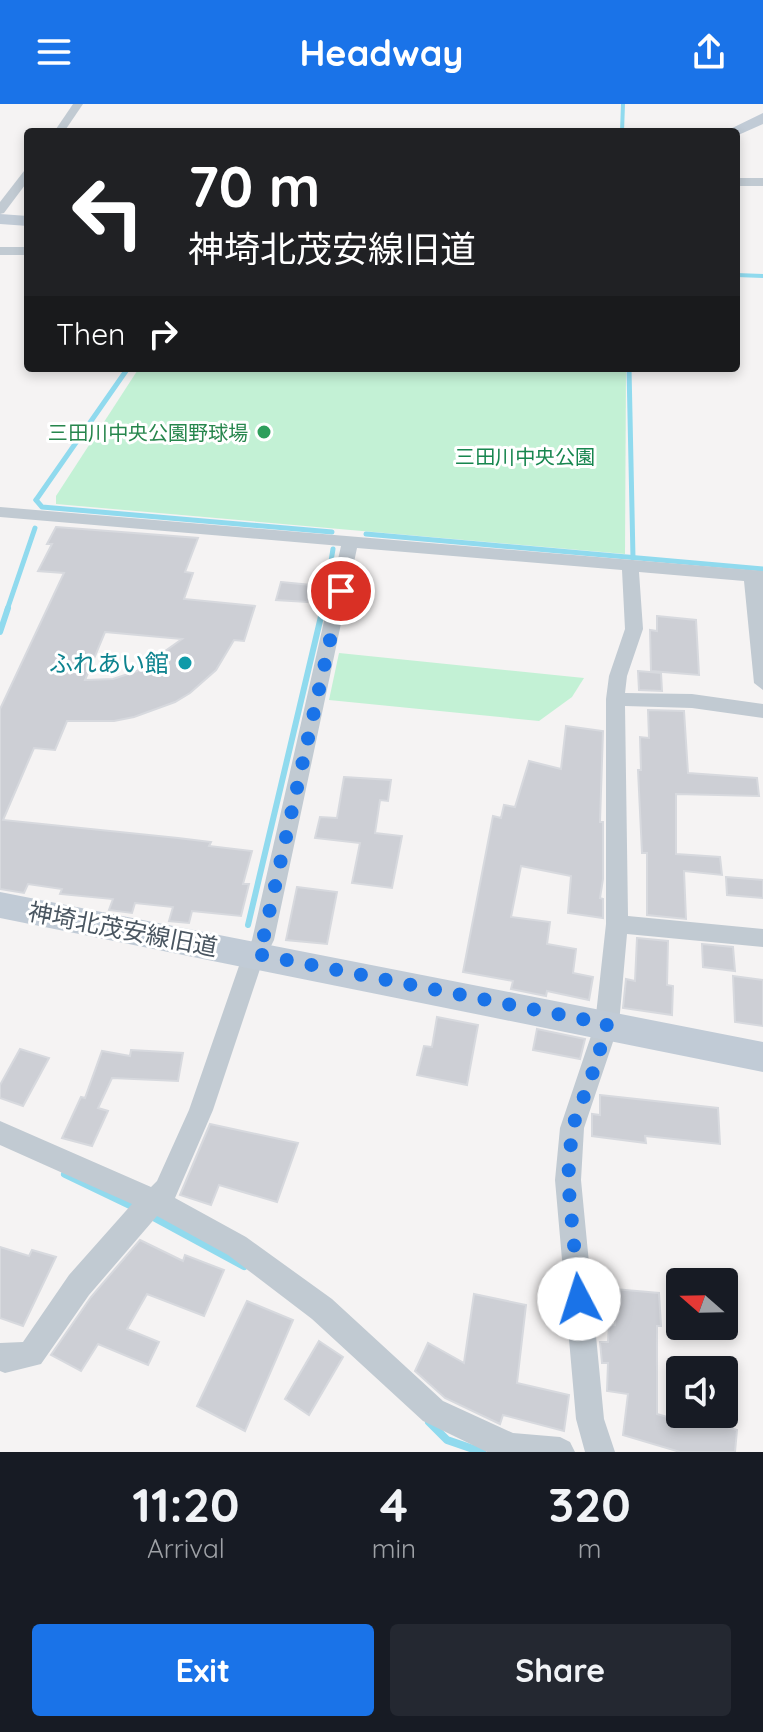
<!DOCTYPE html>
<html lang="en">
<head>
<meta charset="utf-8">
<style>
	:root { --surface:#171b24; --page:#242831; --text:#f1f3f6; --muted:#9ea1a6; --accent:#1a73e8 }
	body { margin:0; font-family:Quicksand,"Noto Sans JP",sans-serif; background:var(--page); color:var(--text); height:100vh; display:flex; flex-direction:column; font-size:30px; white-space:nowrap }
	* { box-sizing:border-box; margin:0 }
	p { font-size:26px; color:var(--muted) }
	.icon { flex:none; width:44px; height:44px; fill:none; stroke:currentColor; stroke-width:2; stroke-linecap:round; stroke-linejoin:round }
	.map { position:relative; height:1348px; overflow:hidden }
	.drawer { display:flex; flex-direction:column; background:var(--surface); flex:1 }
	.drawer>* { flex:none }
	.banner { position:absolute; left:24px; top:24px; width:716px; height:244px; border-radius:8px; box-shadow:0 4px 12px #0003; background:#202124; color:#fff; overflow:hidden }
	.needle { width:52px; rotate:290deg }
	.controls { position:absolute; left:666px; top:1164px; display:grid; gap:16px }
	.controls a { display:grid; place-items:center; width:72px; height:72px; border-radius:8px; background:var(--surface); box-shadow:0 4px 12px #0003; font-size:40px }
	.pin { position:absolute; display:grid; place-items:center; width:68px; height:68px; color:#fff; margin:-34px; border:4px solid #fff; border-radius:50%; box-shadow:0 2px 8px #0007 }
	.me { position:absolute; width:88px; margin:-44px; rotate:355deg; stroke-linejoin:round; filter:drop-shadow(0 0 6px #0008) }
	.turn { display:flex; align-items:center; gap:28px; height:168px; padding:0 32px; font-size:36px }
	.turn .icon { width:104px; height:104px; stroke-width:2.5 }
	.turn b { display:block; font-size:56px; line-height:68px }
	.then { display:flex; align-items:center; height:76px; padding:0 32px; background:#0003; gap:16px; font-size:30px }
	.eta { display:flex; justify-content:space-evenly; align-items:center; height:136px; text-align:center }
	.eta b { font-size:48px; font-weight:700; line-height:56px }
	.cta { display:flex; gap:16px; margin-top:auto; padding:16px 32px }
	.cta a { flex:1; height:92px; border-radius:8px; background:var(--accent); color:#fff; font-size:32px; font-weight:700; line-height:92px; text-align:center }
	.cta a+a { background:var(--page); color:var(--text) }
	header { display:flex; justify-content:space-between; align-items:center; height:104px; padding:0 32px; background:var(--accent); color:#fff; font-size:36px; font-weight:700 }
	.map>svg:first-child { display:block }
	.green { fill:#c3f1d5 }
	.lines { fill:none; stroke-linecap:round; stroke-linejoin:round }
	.stream-far3 { stroke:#90daee; stroke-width:4 }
	.stream-far2 { stroke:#90daee; stroke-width:5 }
	.stream-far1 { stroke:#90daee; stroke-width:6 }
	.stream { stroke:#90daee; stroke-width:8 }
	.building { fill:#cdcfd5; stroke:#d7d9de; stroke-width:2; fill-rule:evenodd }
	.street { fill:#c1cad2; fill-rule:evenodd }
	.secondary { fill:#c1cbd6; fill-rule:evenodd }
	.route { stroke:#1a73e8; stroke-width:14; stroke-dasharray:0 25.2 }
	.leisure-dot { fill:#2e9e5b; stroke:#fff; stroke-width:3 }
	.culture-dot { fill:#0f9aa8; stroke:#fff; stroke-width:3 }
	.labels { text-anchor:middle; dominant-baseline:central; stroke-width:6; stroke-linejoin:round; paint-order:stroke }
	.far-leisure-label { font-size:20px; fill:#27864d; stroke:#fff; text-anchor:end }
	.far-park-label { font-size:20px; fill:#17864f; stroke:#fff }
	.culture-label { font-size:24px; fill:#0d838f; stroke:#fff; text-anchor:end }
	.street-label { font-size:24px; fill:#4a5661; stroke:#fff }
</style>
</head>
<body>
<header><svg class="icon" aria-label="menu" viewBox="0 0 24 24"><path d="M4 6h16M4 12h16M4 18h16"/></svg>Headway<svg class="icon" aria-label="share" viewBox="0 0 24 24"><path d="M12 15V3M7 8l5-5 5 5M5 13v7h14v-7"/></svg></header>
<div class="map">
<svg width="763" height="1348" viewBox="0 0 763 1348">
	<rect width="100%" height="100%" fill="#f5f3f3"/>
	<g class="green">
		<polygon points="139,264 626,264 625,450 56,400 56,392"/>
		<polygon points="339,549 584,574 572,593 539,617 329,596"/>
	</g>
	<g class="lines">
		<g class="stream-far3">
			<polyline points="622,28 623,0"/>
			<polyline points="736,171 763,172"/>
		</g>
		<g class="stream-far2">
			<polyline points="629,264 633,454"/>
			<polyline points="36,396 42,403 332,428"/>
			<polyline points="36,396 128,264"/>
			<polyline points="366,430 763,465"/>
			<polyline points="7,506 35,424"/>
			<polyline points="323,506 333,445"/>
		</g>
		<g class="stream-far1">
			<polyline points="0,528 8,504"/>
			<polyline points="248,821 323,504"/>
		</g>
		<g class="stream">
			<polyline points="65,1070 138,1105"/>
			<polyline points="148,1110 244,1162"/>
			<polyline points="429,1318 447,1336 482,1348"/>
		</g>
	</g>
	<g class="building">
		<path d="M56 423 198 434 185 468 193 469 184 495 255 502 244 537 234 536 216 566 190 589 175 598 134 613 114 617H67L55 646 34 644 3 716 178 734 211 738 209 742 252 747 243 780H249L241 812 192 807 189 819 169 817 173 803 135 799 132 809 109 806 113 795 60 790 62 785 28 780 24 789 0 785V605L64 469 38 467 52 440H47ZM105 528 182 535 137 567 113 575 85 576Z"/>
		<polygon points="281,478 311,481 307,498 276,496"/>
		<polygon points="657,512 696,516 699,571 651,567 650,526 657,527"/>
		<polygon points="638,567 661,569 662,587 639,586"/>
		<polygon points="648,606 684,607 688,669 757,674 759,692 676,690 676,750 720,753 722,771 684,767 686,815 647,811 647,749 642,749 638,666 641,666 640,633 649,634"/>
		<polygon points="566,622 603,627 600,718 603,718 603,775 600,794 603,795 603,814 568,809 571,772 521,762 511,813 550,818 547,840 576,845 573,869 593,873 589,896 547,887 546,892 511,885 513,877 463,868 493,712 501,714 504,701 515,703 529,657 561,665"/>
		<polygon points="344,673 391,676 388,697 380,696 375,729 402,732 392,784 352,779 360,739 315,734 320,713 337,714"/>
		<polygon points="726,773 763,776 763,794 727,791"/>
		<polygon points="297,783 337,788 327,840 286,836"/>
		<polygon points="637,834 668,837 667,881 673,882 672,911 623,904 626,875 635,877"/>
		<polygon points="702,840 733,843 735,867 703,863"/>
		<polygon points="733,872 763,876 763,922 735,918"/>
		<polygon points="437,913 478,921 467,981 417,971 424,942 432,943"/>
		<polygon points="537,925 585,935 580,955 533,946"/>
		<polygon points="20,945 49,954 23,1002 0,994 0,981"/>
		<polygon points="131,946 183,949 178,977 112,974 98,1004 108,1007 92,1042 62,1034 81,993 85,994 102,947 130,952"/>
		<polygon points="600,991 718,1004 720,1040 645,1032 646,1039 592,1032 592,1010 600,1011"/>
		<polygon points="210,1020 298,1039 277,1098 219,1081 211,1101 180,1091"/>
		<polygon points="140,1136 183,1157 185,1151 224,1166 204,1212 147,1190 127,1225 159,1238 148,1261 98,1240 81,1267 51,1251 91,1193"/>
		<polygon points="0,1143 29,1152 32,1146 56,1153 23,1222 0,1214"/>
		<polygon points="614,1185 659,1189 661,1222 657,1222 657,1310 701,1323 701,1315 737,1326 735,1348 680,1348 623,1331 628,1290 607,1287 608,1259 602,1259 600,1238 608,1238 609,1220 615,1221"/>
		<polygon points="474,1190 526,1201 517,1279 569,1291 564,1327 503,1311 500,1320 445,1294 415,1267 428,1239 464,1259"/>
		<polygon points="247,1197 293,1216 245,1327 197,1302"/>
		<polygon points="319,1237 343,1253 309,1311 285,1295"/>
	</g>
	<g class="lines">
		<g class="street">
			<polygon points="73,0 83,0 64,28 54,28"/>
			<polygon points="28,66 28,77 4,109 0,110 0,98 24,67"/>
			<rect x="736" y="74" width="27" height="8"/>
			<rect x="0" y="143" width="28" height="8"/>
			<polygon points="0,403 763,467 763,586 754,579 744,477 639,468 643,525 627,572 625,589 692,590 763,600 763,614 692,604 625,602 628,812 763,825 763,843 627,830 619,920 584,1024 581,1076 604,1315 615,1348 585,1348 576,1315 555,1076 560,1024 595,920 606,820 606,595 609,572 625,525 622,466 357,444 274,836 261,862 213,1006 175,1094 246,1133 332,1195 443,1297 513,1329 560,1333 570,1338 575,1348 487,1348 423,1317 312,1215 228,1151 157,1112 89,1191 41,1260 5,1269 0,1267 0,1239 23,1238 69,1171 132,1100 0,1041 0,1017 151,1083 157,1077 189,1006 239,862 252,836 341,442 0,413"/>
		</g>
		<g class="secondary">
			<polygon points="763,9 763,20 736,32 736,28 724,28"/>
			<polygon points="0,110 28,112 28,122 0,120"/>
			<polygon points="0,788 763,938 763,968 0,814"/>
		</g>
	</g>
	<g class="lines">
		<polyline class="route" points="341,487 263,836 257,850 607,920 596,960 572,1024 568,1076 579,1195"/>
	</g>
	<circle class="leisure-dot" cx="264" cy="328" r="8"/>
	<circle class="culture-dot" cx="185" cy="559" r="8"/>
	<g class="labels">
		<g class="far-leisure-label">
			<text x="248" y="328">三田川中央公園野球場</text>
		</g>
		<g class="far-park-label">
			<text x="525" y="352">三田川中央公園</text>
		</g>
		<g class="culture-label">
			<text x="169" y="559">ふれあい館</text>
		</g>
		<g class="street-label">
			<text transform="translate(123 825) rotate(11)">神埼北茂安線旧道</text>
		</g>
	</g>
</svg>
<div class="controls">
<a><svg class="needle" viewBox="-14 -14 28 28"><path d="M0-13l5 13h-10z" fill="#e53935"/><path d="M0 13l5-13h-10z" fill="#9ea1a6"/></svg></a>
<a><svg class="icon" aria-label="sound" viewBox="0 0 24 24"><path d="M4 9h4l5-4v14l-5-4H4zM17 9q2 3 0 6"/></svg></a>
</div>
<div class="pin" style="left:341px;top:487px;background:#d93025"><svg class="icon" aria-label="arrive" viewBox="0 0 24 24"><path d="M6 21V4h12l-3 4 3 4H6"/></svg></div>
<svg class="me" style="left:579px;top:1195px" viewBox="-20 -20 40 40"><circle r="19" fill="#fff"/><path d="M0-13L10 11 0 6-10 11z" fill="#1a73e8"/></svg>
<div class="banner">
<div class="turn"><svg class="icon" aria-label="left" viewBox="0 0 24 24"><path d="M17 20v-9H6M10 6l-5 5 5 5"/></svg><div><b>70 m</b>神埼北茂安線旧道</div></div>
<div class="then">Then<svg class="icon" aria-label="right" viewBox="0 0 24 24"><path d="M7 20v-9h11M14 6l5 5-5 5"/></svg></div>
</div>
</div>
<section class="drawer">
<div class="eta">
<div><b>11:20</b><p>Arrival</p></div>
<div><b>4</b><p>min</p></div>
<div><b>320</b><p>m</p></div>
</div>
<div class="cta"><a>Exit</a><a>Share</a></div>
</section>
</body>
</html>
